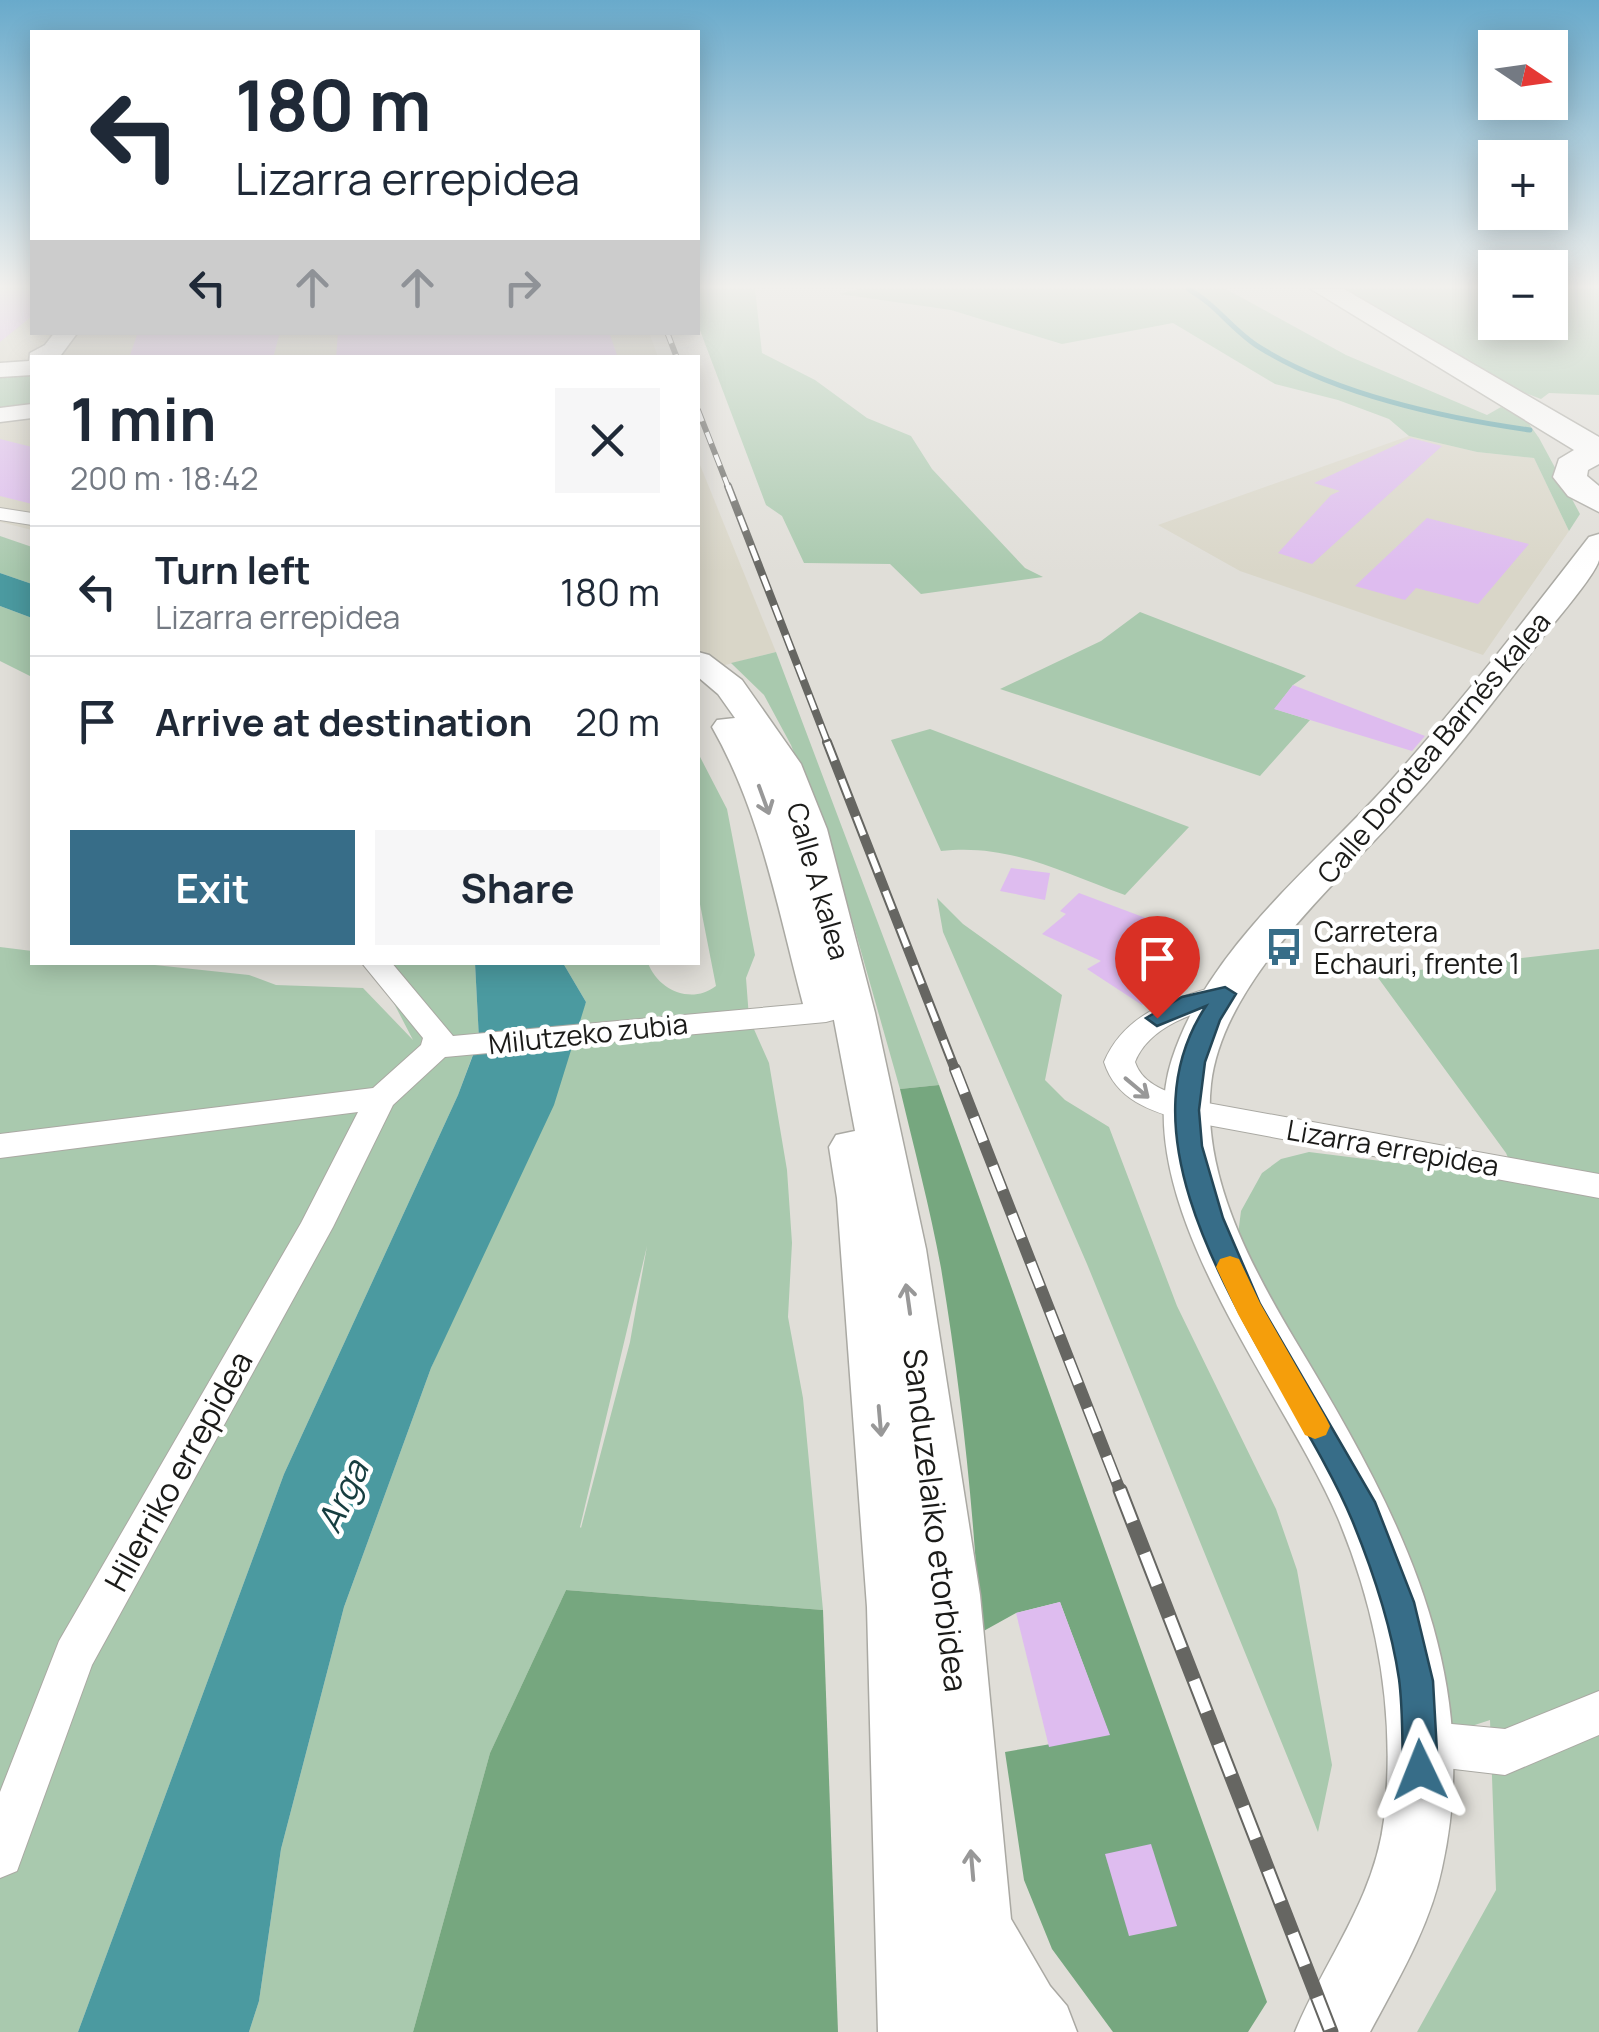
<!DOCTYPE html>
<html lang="en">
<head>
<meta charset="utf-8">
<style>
	:root { --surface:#fff; --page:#f6f6f7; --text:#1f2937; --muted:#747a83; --line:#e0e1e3; --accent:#376d88 }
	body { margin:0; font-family:Manrope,sans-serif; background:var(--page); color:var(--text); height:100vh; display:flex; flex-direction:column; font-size:38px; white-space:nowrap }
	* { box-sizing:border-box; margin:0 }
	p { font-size:32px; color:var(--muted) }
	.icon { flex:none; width:55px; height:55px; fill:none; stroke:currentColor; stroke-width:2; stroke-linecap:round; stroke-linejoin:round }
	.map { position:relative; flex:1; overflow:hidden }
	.drawer { position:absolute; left:30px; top:355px; width:670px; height:610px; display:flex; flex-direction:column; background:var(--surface); border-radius:0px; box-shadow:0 5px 25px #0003 }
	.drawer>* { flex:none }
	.hud { position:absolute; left:30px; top:30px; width:670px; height:305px; border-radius:0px; box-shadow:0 5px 25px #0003; background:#fff; color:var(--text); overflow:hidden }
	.needle { width:65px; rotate:103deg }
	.buttons { position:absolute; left:1478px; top:30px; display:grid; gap:20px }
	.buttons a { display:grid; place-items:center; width:90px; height:90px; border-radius:0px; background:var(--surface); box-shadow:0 5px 25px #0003; font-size:50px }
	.pin { position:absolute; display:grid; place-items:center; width:85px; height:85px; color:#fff; margin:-102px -42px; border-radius:50% 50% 50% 0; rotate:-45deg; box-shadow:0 0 10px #0007 }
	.pin .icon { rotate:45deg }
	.me { position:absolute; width:110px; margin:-55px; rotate:358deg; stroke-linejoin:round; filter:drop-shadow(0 0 8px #0008) }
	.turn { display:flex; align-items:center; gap:35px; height:210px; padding:0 40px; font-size:45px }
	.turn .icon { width:130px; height:130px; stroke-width:2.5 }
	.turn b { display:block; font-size:70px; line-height:85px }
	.lanes { display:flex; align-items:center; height:95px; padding:0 40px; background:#0003; justify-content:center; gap:50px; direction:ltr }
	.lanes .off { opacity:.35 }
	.round { display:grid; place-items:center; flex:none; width:105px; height:105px; border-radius:0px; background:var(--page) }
	.headline { display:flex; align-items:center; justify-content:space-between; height:170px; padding:0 40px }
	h1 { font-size:60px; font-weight:700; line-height:75px }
	.primary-button { display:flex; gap:20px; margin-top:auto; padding:20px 40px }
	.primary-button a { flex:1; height:115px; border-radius:0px; background:var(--accent); color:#fff; font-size:40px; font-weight:700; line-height:115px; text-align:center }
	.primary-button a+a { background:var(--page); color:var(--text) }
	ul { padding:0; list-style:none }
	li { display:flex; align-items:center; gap:30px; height:130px; padding:0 40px; border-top:2px solid var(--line) }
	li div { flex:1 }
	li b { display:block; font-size:38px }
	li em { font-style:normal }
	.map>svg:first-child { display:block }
	.built { fill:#d9d6c8 }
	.green { fill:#a9c9ae; fill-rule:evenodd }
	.forest { fill:#76a77f }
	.water { fill:#4b9aa0 }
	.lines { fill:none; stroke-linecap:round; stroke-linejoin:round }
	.stream { stroke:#4b9aa0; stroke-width:5 }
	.building { fill:#debcef }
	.street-casing { stroke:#aaa9a3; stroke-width:2 }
	.secondary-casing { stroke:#aaa9a3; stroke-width:3 }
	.highway-casing { stroke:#aaa9a3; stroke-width:3 }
	.street { fill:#fff; fill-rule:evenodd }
	.secondary { fill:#fff; fill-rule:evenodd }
	.highway { fill:#fff; fill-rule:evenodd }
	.rail-far4-casing { stroke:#666662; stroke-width:6 }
	.rail-far3-casing { stroke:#666662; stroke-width:8 }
	.rail-far2-casing { stroke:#666662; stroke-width:10 }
	.rail-far1-casing { stroke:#666662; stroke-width:12 }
	.rail-casing { stroke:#666662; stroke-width:15 }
	.rail-far4 { stroke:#fff; stroke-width:4; stroke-dasharray:12; stroke-linecap:butt }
	.rail-far3 { stroke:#fff; stroke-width:5; stroke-dasharray:16; stroke-linecap:butt }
	.rail-far2 { stroke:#fff; stroke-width:6; stroke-dasharray:20; stroke-linecap:butt }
	.rail-far1 { stroke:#fff; stroke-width:9; stroke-dasharray:26; stroke-linecap:butt }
	.rail { stroke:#fff; stroke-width:11; stroke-dasharray:34; stroke-linecap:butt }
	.oneway { stroke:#989898 }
	.route { fill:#376d88; stroke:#244758; stroke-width:2.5 }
	.slow { fill:#f59e0b }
	.labels { text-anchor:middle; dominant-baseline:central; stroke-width:9; stroke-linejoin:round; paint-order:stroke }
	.street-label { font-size:28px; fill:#1b1b19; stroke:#fff }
	.poi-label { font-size:28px; fill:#1b1b19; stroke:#fff; text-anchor:start }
	.near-street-label { font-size:32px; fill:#1b1b19; stroke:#fff }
	.near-water-label { font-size:35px; font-style:italic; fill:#163d3f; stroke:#fff }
</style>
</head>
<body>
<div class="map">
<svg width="1599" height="2032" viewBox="0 0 1599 2032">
	<rect width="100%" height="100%" fill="#e0ded8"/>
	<g class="built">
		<polygon points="0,289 32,289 32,332 649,332 658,357 32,358 32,530 0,522"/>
		<polygon points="1409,436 1477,452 1534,458 1569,531 1483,655 1240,571 1158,525"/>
		<polygon points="698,460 776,652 698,672"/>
	</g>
	<g class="green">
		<polygon points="698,289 755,289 762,353 815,380 867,418 911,436 932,469 1025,568 1043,577 921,594 890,564 804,563 782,516 766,505 698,325"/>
		<polygon points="858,289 1226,289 1346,355 1487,415 1501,407 1527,421 1539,438 1580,514 1569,531 1534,458 1477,452 1409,436 1389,419 1338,400 1275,384 1173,323 1062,344 951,310 839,294"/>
		<polygon points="1341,289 1495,289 1495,322 1550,322 1550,289 1599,289 1599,395 1549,393 1541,399 1523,392"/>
		<polygon points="32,374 32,403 0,409 0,377"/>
		<polygon points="0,536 32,547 32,584 0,573"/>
		<polygon points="0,606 32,618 32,677 0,661"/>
		<polygon points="1140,612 1306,676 1293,685 1275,709 1310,720 1260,776 1000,689 1101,641"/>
		<polygon points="776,652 939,1085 900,1089 832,849 791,745 764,695 731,663"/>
		<path d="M930 729 1189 827 1125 895C1061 872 1009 843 941 851L891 740Z"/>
		<path d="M698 753 727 809 755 955 746 978 749 1018 769 1063 787 1170 792 1243 788 1317 803 1398 823 1610 566 1590 490 1753 413 2032H249L259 2001 281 1849 344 1607 431 1368 586 1002 563 963H648C658 990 691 1005 716 986L698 894ZM647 1246 630 1342 581 1528 580 1527Z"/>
		<polygon points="937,898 963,924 1062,995 1045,1080 1065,1100 1109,1127 1177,1306 1276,1509 1297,1570 1332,1765 1318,1832 1087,1264 943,932"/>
		<polygon points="0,947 32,951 32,962 136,963 249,975 276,985 363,988 413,1040 373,963 475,963 479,1038 458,1095 284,1474 78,2032 0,2032"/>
		<polygon points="1599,949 1599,2032 1417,2032 1496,1890 1490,1720 1420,1743 1364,1512 1233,1274 1241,1211 1262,1173 1281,1159 1309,1152 1517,1178 1506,1153 1376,975"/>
	</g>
	<g class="forest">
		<path d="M939 1085 1267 2002 1248 2032H1113L1052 1949 1024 1880 1005 1752 1109 1734 1060 1602 1016 1613 980 1633C974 1510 961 1389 941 1268 930 1208 914 1148 900 1089Z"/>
		<polygon points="566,1590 823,1610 838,2032 413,2032 490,1753"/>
	</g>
	<g class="water">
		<polygon points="0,573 32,584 32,618 0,606"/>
		<polygon points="475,963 563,963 586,1002 554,1105 431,1368 344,1607 281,1849 259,2001 249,2032 78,2032 284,1474 458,1095 479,1039"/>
	</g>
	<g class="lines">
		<path class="stream" d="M1188 289C1216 304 1233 331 1259 347 1334 394 1444 418 1530 430"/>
	</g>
	<g class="building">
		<polygon points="0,290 32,290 32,316 0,342"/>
		<polygon points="138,332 280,332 273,358 129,358"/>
		<polygon points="338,332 609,332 618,358 336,358"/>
		<polygon points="1411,438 1442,446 1312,564 1278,553 1331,495 1340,491 1314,483"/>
		<polygon points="0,439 32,447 32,504 0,496"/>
		<polygon points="1427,518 1529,544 1478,604 1416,588 1405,600 1355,586"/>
		<polygon points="1293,685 1425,736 1412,751 1274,709"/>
		<polygon points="1011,868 1050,873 1045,900 1000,891"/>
		<polygon points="1079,893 1151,920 1125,951 1171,984 1142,1005 1087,969 1101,961 1042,934 1066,914 1060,911"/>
		<polygon points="1060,1602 1110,1735 1049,1747 1016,1613"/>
		<polygon points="1151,1844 1177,1926 1129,1936 1105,1854"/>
	</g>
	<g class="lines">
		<g class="street-casing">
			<g id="street">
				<polygon points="0,508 32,513 32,525 0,520"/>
				<polygon points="361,962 391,962 453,1036 826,1002 837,1005 841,1012 837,1019 826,1022 445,1057 393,1105 333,1227 92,1665 17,1871 0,1878 0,1792 59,1641 301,1223 358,1112 0,1158 0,1134 373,1088 421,1045 423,1038"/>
				<path d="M1225 984 1235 987 1240 994 1235 1001C1200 1011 1150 1024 1135 1062 1143 1086 1169 1092 1191 1100L1599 1174V1198L1186 1121C1150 1111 1116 1100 1104 1062 1125 1012 1176 997 1225 984Z"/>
				<polygon points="1599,1691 1599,1735 1505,1775 1420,1765 1404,1759 1397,1743 1404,1727 1420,1721 1505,1729"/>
			</g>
		</g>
		<g class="secondary-casing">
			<g id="secondary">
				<polygon points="55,332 78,332 61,355 32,358 32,375 0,377 0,363 29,361 30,353 45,345"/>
				<polygon points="32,404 32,418 0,422 0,408"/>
				<path d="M1599 534C1599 542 1599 553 1599 560 1595 576 1551 626 1539 642 1497 697 1456 751 1410 802 1343 879 1223 978 1211 1084 1201 1174 1251 1266 1295 1340 1394 1504 1486 1670 1442 1868 1430 1926 1398 1980 1370 2032H1295C1325 1959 1374 1900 1384 1820 1396 1716 1378 1614 1338 1518 1284 1391 1126 1202 1172 1059 1208 948 1313 867 1388 784 1459 705 1524 621 1589 537Z"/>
				<path d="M698 652 709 655 742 680 801 764 827 829 875 1013 926 1249 980 1595 1011 1919 1050 1986 1067 2006 1077 2032H878L867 1607 837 1198 829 1147 836 1135 855 1131 833 1015 824 1018 809 1014 803 1004C778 910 761 813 712 727L717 720 735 718 718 694 698 677Z"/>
			</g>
		</g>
		<g class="highway-casing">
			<polygon id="highway" points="1311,289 1344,289 1599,437 1599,464 1588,470 1587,476 1599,486 1599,512 1568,496 1553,477 1559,459 1574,450"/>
		</g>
		<use href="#street" class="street"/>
		<use href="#secondary" class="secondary"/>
		<use href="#highway" class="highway"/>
		<g class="rail-far4-casing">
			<g id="rail-far4">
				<polyline points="667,332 677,358"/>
				<polyline points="698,410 729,489"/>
			</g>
		</g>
		<g class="rail-far3-casing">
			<polyline id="rail-far3" points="728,486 828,744"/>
		</g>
		<g class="rail-far2-casing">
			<polyline id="rail-far2" points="827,742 956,1072"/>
		</g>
		<g class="rail-far1-casing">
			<polyline id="rail-far1" points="955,1069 1121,1493"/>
		</g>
		<g class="rail-casing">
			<polyline id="rail" points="1120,1490 1331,2032"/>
		</g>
		<use href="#rail-far4" class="rail-far4"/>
		<use href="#rail-far3" class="rail-far3"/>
		<use href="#rail-far2" class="rail-far2"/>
		<use href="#rail-far1" class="rail-far1"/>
		<use href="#rail" class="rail"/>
	</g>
	<defs><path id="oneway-shaft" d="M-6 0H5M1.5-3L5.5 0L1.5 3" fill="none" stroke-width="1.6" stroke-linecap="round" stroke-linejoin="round" transform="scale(2.5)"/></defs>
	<g class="oneway">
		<use href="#oneway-shaft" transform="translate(764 800) rotate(70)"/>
		<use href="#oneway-shaft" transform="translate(1137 1088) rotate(40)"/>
		<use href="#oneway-shaft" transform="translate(908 1299) rotate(-98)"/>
		<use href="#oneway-shaft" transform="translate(880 1421) rotate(85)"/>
		<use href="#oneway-shaft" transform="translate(972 1865) rotate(-95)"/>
	</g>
	<linearGradient id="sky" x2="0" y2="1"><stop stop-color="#69aacb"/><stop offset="0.5" stop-color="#f1f0ed"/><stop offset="1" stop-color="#f1f0ed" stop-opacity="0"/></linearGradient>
	<rect width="1599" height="573" fill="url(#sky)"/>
	<path class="route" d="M1225 987 1236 994 1220 1020 1205 1062 1199 1110 1202 1146 1223 1218 1260 1304 1375 1502 1414 1602 1433 1681 1438 1770 1433 1783 1420 1788 1408 1783 1403 1770C1402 1740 1403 1709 1399 1679 1391 1625 1373 1571 1352 1520 1293 1378 1101 1164 1206 1006L1157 1026 1146 1018 1182 997Z"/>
	<polygon class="slow" points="1230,1256 1239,1259 1260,1303 1326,1418 1330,1426 1326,1435 1315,1439 1305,1435 1238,1314 1216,1267 1220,1259"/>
	<defs>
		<g id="bus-bare" transform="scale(3)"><path d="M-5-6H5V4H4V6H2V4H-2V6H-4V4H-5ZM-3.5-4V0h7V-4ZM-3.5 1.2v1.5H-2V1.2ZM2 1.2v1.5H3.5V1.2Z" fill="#376d88" stroke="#fff" stroke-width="2.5" paint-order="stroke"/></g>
	</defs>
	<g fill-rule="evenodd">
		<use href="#bus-bare" x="1284" y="947"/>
	</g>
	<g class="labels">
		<g class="street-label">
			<text transform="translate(1433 747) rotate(-50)">Calle Dorotea Barnés kalea</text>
			<text transform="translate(819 881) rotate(74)">Calle A kalea</text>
			<text transform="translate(588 1033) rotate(-6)">Milutzeko zubia</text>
			<text transform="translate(1393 1147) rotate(10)">Lizarra errepidea</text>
		</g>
		<g class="poi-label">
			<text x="1314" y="931">Carretera<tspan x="1314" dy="32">Echauri, frente 1</tspan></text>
		</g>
		<g class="near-street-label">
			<text transform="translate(178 1471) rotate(-61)">Hilerriko errepidea</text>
			<text transform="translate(936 1520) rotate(83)">Sanduzelaiko etorbidea</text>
		</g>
		<g class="near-water-label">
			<text transform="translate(342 1496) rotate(-65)">Arga</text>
		</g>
	</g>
</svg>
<div class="buttons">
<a><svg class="needle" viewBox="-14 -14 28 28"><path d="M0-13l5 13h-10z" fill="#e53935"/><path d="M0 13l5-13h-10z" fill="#747a83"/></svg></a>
<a>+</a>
<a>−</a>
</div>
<div class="pin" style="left:1157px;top:1018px;background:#d93025"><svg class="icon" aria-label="arrive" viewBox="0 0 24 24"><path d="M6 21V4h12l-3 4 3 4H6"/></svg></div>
<svg class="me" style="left:1420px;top:1770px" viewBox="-20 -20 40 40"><path d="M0-17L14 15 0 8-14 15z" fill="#376d88" stroke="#fff" stroke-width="4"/></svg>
<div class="hud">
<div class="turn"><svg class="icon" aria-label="left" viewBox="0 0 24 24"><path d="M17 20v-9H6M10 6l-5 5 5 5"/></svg><div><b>180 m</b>Lizarra errepidea</div></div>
<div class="lanes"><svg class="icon" aria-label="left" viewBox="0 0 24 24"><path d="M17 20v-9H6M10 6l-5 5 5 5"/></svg><svg class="icon off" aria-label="ahead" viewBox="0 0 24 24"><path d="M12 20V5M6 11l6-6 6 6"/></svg><svg class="icon off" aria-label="ahead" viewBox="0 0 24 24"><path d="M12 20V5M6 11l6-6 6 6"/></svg><svg class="icon off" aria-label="right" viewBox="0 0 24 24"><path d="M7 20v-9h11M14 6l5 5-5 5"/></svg></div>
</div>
<section class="drawer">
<div class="headline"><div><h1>1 min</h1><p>200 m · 18:42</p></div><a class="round"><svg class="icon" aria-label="close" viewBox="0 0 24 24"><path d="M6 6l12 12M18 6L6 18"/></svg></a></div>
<ul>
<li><svg class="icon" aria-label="left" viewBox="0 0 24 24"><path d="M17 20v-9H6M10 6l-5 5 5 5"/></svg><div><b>Turn left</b><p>Lizarra errepidea</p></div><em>180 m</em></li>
<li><svg class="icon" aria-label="arrive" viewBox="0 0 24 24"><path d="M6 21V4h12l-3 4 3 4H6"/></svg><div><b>Arrive at destination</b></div><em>20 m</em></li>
</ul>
<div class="primary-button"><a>Exit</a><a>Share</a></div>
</section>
</div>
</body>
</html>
